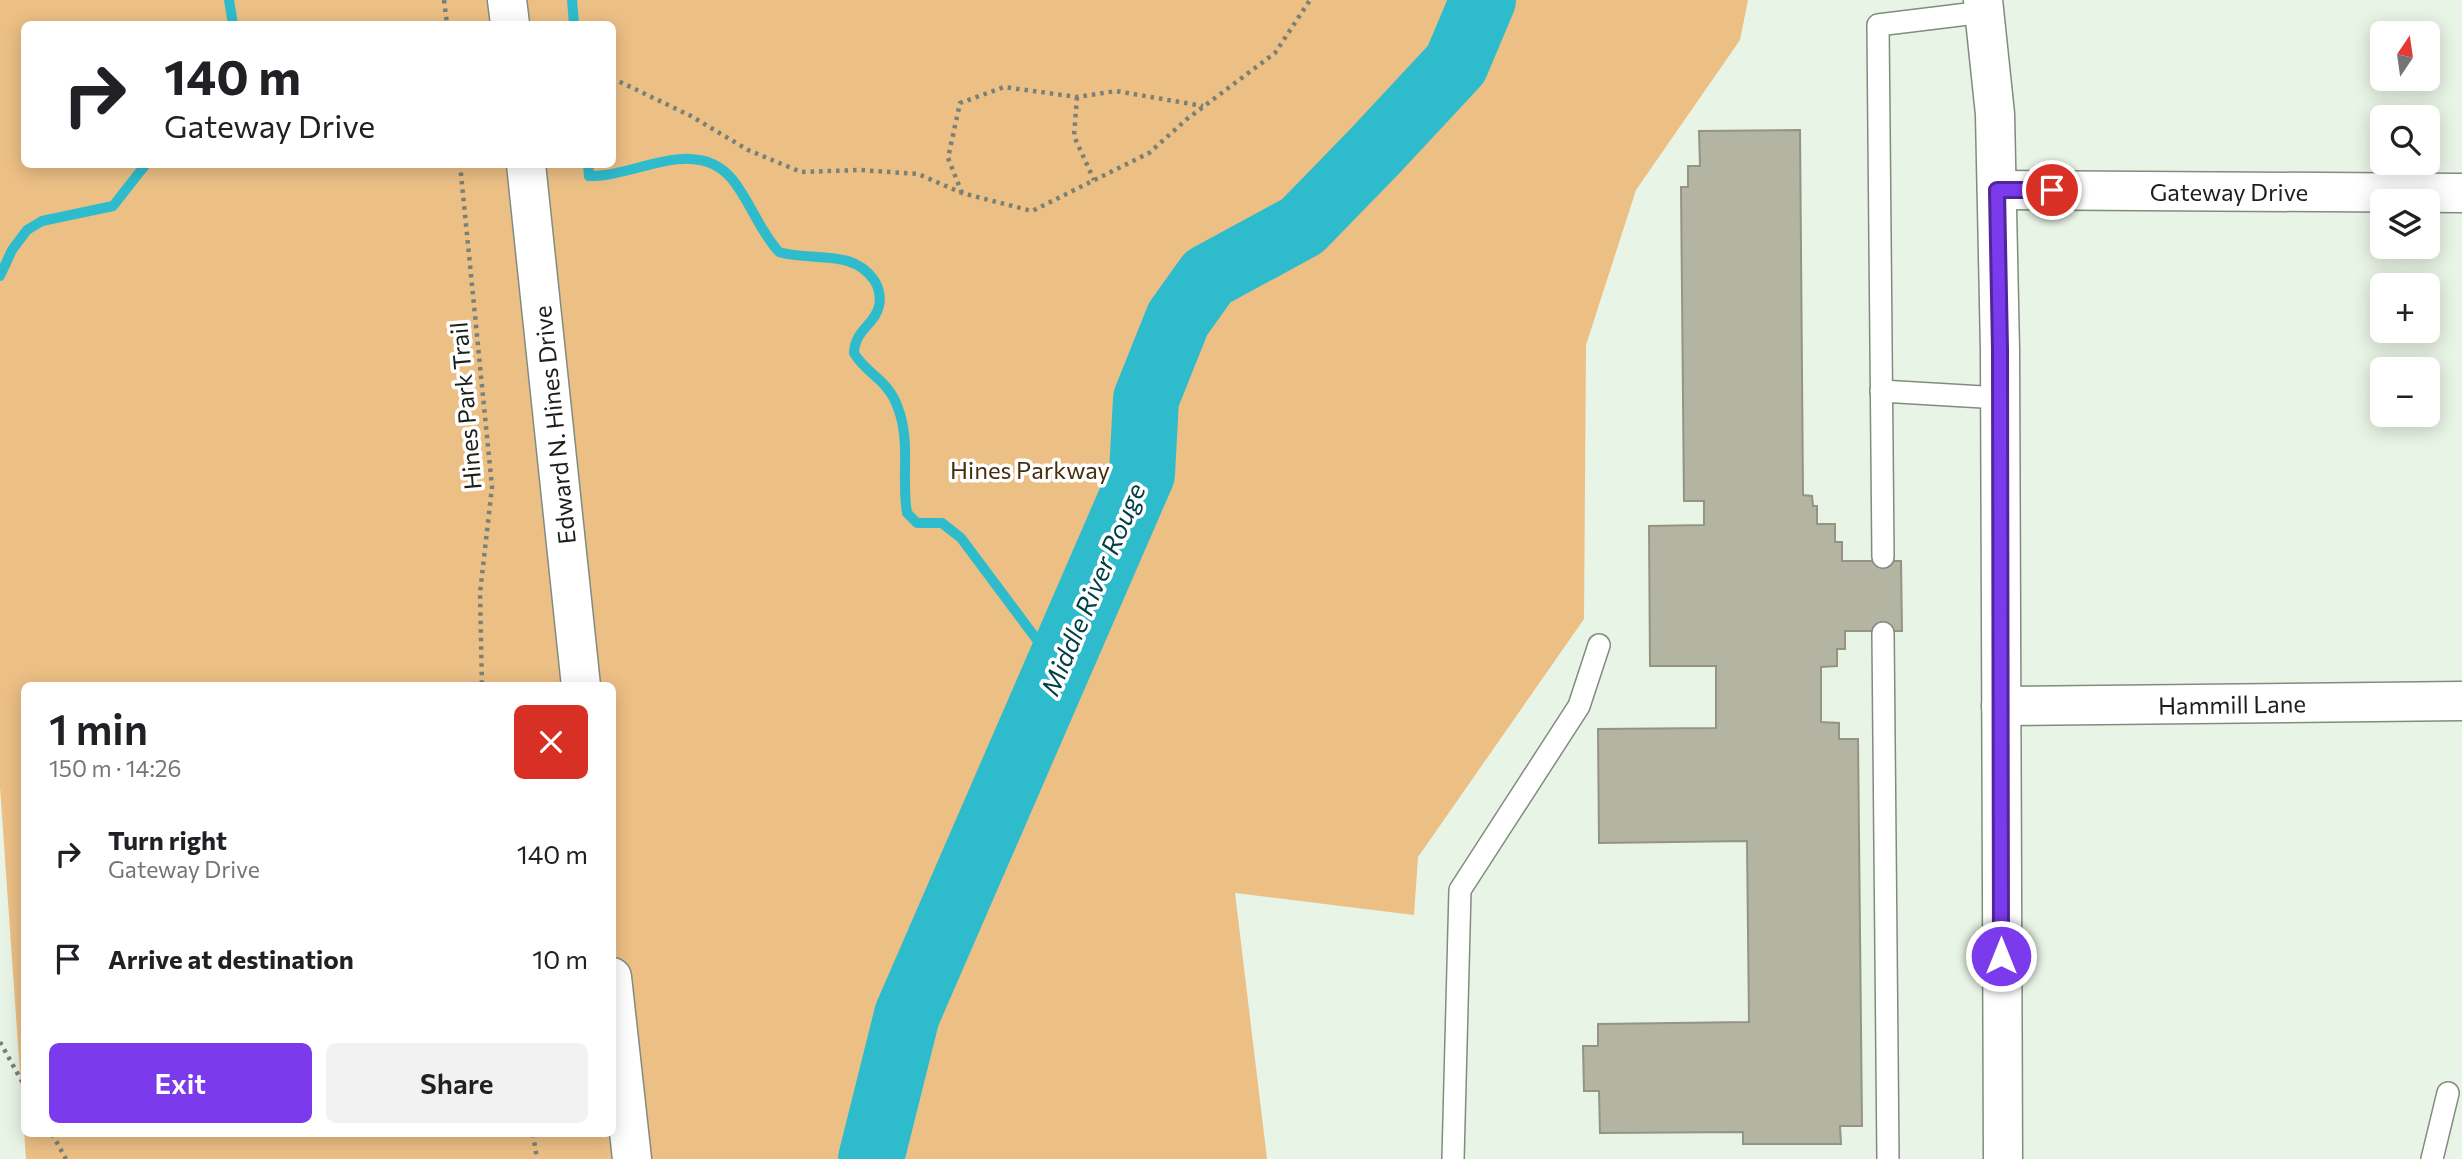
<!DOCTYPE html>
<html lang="en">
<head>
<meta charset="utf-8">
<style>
	:root { --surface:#fff; --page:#f2f2f2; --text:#202124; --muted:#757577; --accent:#7c3aed }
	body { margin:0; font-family:Commissioner,sans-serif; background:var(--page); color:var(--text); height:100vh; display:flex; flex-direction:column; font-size:26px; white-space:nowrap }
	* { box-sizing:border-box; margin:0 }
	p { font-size:23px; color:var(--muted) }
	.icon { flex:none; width:38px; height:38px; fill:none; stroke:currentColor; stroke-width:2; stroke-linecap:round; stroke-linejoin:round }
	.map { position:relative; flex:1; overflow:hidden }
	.sheet { position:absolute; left:21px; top:682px; width:595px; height:455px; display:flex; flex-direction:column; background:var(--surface); border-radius:10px; box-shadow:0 4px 18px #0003 }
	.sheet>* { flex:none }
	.guide { position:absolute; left:21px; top:21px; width:595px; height:147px; border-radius:10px; box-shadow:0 4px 18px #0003; background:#fff; color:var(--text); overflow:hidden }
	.needle { width:46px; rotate:13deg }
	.tools { position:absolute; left:2370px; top:21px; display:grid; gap:14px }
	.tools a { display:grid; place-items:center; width:70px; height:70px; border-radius:10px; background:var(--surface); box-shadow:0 4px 18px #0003; font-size:35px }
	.pin { position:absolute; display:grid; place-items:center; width:60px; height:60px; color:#fff; margin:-30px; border:4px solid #fff; border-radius:50%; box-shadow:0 2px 7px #0007 }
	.me { position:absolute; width:77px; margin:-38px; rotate:0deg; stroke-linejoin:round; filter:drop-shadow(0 0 5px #0008) }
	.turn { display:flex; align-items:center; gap:24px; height:147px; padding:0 28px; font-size:32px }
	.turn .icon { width:91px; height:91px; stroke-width:2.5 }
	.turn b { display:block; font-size:49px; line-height:60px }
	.round { display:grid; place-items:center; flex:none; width:74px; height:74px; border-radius:10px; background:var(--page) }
	.head { display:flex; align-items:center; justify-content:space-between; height:119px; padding:0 28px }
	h1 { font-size:42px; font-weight:600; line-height:52px }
	.action { display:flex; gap:14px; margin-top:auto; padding:14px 28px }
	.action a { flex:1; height:80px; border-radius:10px; background:var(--accent); color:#fff; font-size:28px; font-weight:600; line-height:80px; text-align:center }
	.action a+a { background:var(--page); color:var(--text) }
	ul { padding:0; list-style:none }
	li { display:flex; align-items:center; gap:21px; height:105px; padding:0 28px }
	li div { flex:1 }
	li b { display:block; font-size:26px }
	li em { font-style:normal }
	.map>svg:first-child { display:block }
	.green { fill:#ecbf85; fill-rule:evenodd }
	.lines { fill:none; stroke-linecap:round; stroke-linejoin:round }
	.stream { stroke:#2ebccd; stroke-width:10 }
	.river { stroke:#2ebccd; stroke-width:66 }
	.building { fill:#b4b4a3; stroke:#949484; stroke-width:2 }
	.service-casing { stroke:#818c7f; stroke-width:24 }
	.minor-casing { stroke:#818c7f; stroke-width:41 }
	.tertiary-casing { stroke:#818c7f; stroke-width:41 }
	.path { stroke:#798177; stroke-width:4.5; stroke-dasharray:3.5 5; stroke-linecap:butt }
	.service { stroke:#fff; stroke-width:21 }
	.minor { stroke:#fff; stroke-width:38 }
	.tertiary { stroke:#fff; stroke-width:38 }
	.route-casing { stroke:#51269a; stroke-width:18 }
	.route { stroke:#7c3aed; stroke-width:12 }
	.labels { text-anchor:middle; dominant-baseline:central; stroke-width:7; stroke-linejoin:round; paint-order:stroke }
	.street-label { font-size:24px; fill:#1b201b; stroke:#fff }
	.park-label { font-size:24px; fill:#452e0c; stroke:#fff }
	.water-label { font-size:26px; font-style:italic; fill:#004047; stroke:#fff }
</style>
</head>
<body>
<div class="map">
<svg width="2462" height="1159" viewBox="0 0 2462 1159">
	<rect width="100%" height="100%" fill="#e8f4e5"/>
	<path class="green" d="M0 0H1748L1740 40 1636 190 1586 345 1584 619 1418 857 1414 915 1235 893 1267 1159H26L0 787ZM24 24H612V164H24ZM24 686H612V1134H24Z"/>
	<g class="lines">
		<g class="stream">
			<polyline points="229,0 233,24"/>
			<polyline points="572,0 574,24"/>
			<path d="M588 164 589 176C636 177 696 135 732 179 750 201 759 230 779 252 812 262 852 248 874 280 879 287 881 298 879 306 875 325 855 329 854 353 867 375 888 379 898 408 911 442 901 478 907 513L917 523H942L961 538 1058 668"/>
			<polyline points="0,276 12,250 27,230 42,221 113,206 146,164"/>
		</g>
		<polyline class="river" points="871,1159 907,1015 1142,474 1146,399 1178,319 1208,277 1302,226 1375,151 1456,64 1483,0"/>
	</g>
	<polygon class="building" points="1800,130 1803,495 1812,496 1813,506 1817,506 1817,524 1835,524 1835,542 1842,542 1842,561 1901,561 1902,631 1845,631 1845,649 1837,649 1837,666 1821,667 1821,722 1839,723 1839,739 1858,739 1862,1126 1840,1126 1841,1144 1743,1144 1743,1132 1600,1133 1599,1091 1584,1091 1583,1046 1598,1046 1598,1024 1749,1022 1747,841 1599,843 1598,729 1716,728 1716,666 1650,666 1649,526 1704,525 1704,501 1684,501 1681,187 1688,187 1688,166 1700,166 1699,131"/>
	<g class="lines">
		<g class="service-casing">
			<g id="service">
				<polyline points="1881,391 2000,398"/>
				<polyline points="1883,557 1878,25 1984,12"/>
				<polyline points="1883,633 1888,1159"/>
				<polyline points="1453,1159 1460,890 1579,706 1599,645"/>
				<polyline points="2432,1159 2448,1093"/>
			</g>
		</g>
		<g class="minor-casing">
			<g id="minor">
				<polyline points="1997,190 2462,193"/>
				<polyline points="2001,706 2462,701"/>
			</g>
		</g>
		<g class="tertiary-casing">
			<g id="tertiary">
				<polyline points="507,0 510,24"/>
				<polyline points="1983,0 1995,114 2000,350 2003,1159"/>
				<polyline points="526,164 581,686"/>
				<polyline points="612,977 632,1159"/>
			</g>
		</g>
		<g class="path">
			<polyline points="444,0 447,24"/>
			<polyline points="612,78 691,116 748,150 801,172 860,170 918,174 962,193 1032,211 1149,153 1187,119 1275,53 1310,0"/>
			<polyline points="1077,97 1074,136 1094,180"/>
			<polyline points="460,164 492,487 480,593 482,686"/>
			<polyline points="962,193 948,158 960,103 1004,87 1077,97 1116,91 1203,106"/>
			<polyline points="0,1042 24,1085"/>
			<polyline points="52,1134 66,1159"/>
			<polyline points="533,1134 537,1159"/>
		</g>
		<use href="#service" class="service"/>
		<use href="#minor" class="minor"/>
		<use href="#tertiary" class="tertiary"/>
	</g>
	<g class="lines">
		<g class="route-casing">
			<polyline id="route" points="2001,956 2000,350 1997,190 2052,190"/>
		</g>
		<use href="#route" class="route"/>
	</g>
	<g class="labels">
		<g class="street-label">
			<text x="2229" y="191">Gateway Drive</text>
			<text transform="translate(465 406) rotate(-95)">Hines Park Trail</text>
			<text transform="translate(554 425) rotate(-96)">Edward N. Hines Drive</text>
			<text transform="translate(2232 704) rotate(-1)">Hammill Lane</text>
		</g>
		<g class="park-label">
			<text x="1030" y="469">Hines Parkway</text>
		</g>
		<g class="water-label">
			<text transform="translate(1092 589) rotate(-67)">Middle River Rouge</text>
		</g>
	</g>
</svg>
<div class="tools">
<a><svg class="needle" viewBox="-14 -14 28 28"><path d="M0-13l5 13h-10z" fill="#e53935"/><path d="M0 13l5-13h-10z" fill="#757577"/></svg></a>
<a><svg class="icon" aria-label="search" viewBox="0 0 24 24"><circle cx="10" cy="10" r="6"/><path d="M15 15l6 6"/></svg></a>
<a><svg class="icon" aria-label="layers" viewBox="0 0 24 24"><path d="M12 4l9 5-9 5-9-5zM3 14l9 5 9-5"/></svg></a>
<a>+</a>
<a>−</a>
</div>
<div class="pin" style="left:2052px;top:190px;background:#d93025"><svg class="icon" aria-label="arrive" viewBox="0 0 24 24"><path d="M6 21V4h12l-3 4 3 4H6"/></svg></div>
<svg class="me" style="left:2001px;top:956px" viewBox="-20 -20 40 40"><circle r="17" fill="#7c3aed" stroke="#fff" stroke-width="3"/><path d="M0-11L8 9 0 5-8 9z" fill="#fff"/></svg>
<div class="guide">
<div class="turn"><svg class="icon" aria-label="right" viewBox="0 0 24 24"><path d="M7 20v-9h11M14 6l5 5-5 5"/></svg><div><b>140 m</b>Gateway Drive</div></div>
</div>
<section class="sheet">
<div class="head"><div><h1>1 min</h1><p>150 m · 14:26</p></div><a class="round" style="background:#d93025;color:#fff"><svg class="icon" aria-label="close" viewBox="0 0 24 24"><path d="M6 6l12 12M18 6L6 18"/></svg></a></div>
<ul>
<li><svg class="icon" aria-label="right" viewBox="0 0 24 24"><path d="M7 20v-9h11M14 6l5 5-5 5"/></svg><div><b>Turn right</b><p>Gateway Drive</p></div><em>140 m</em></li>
<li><svg class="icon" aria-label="arrive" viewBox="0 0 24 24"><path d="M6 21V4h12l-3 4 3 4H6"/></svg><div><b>Arrive at destination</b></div><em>10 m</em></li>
</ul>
<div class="action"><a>Exit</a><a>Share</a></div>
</section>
</div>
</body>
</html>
